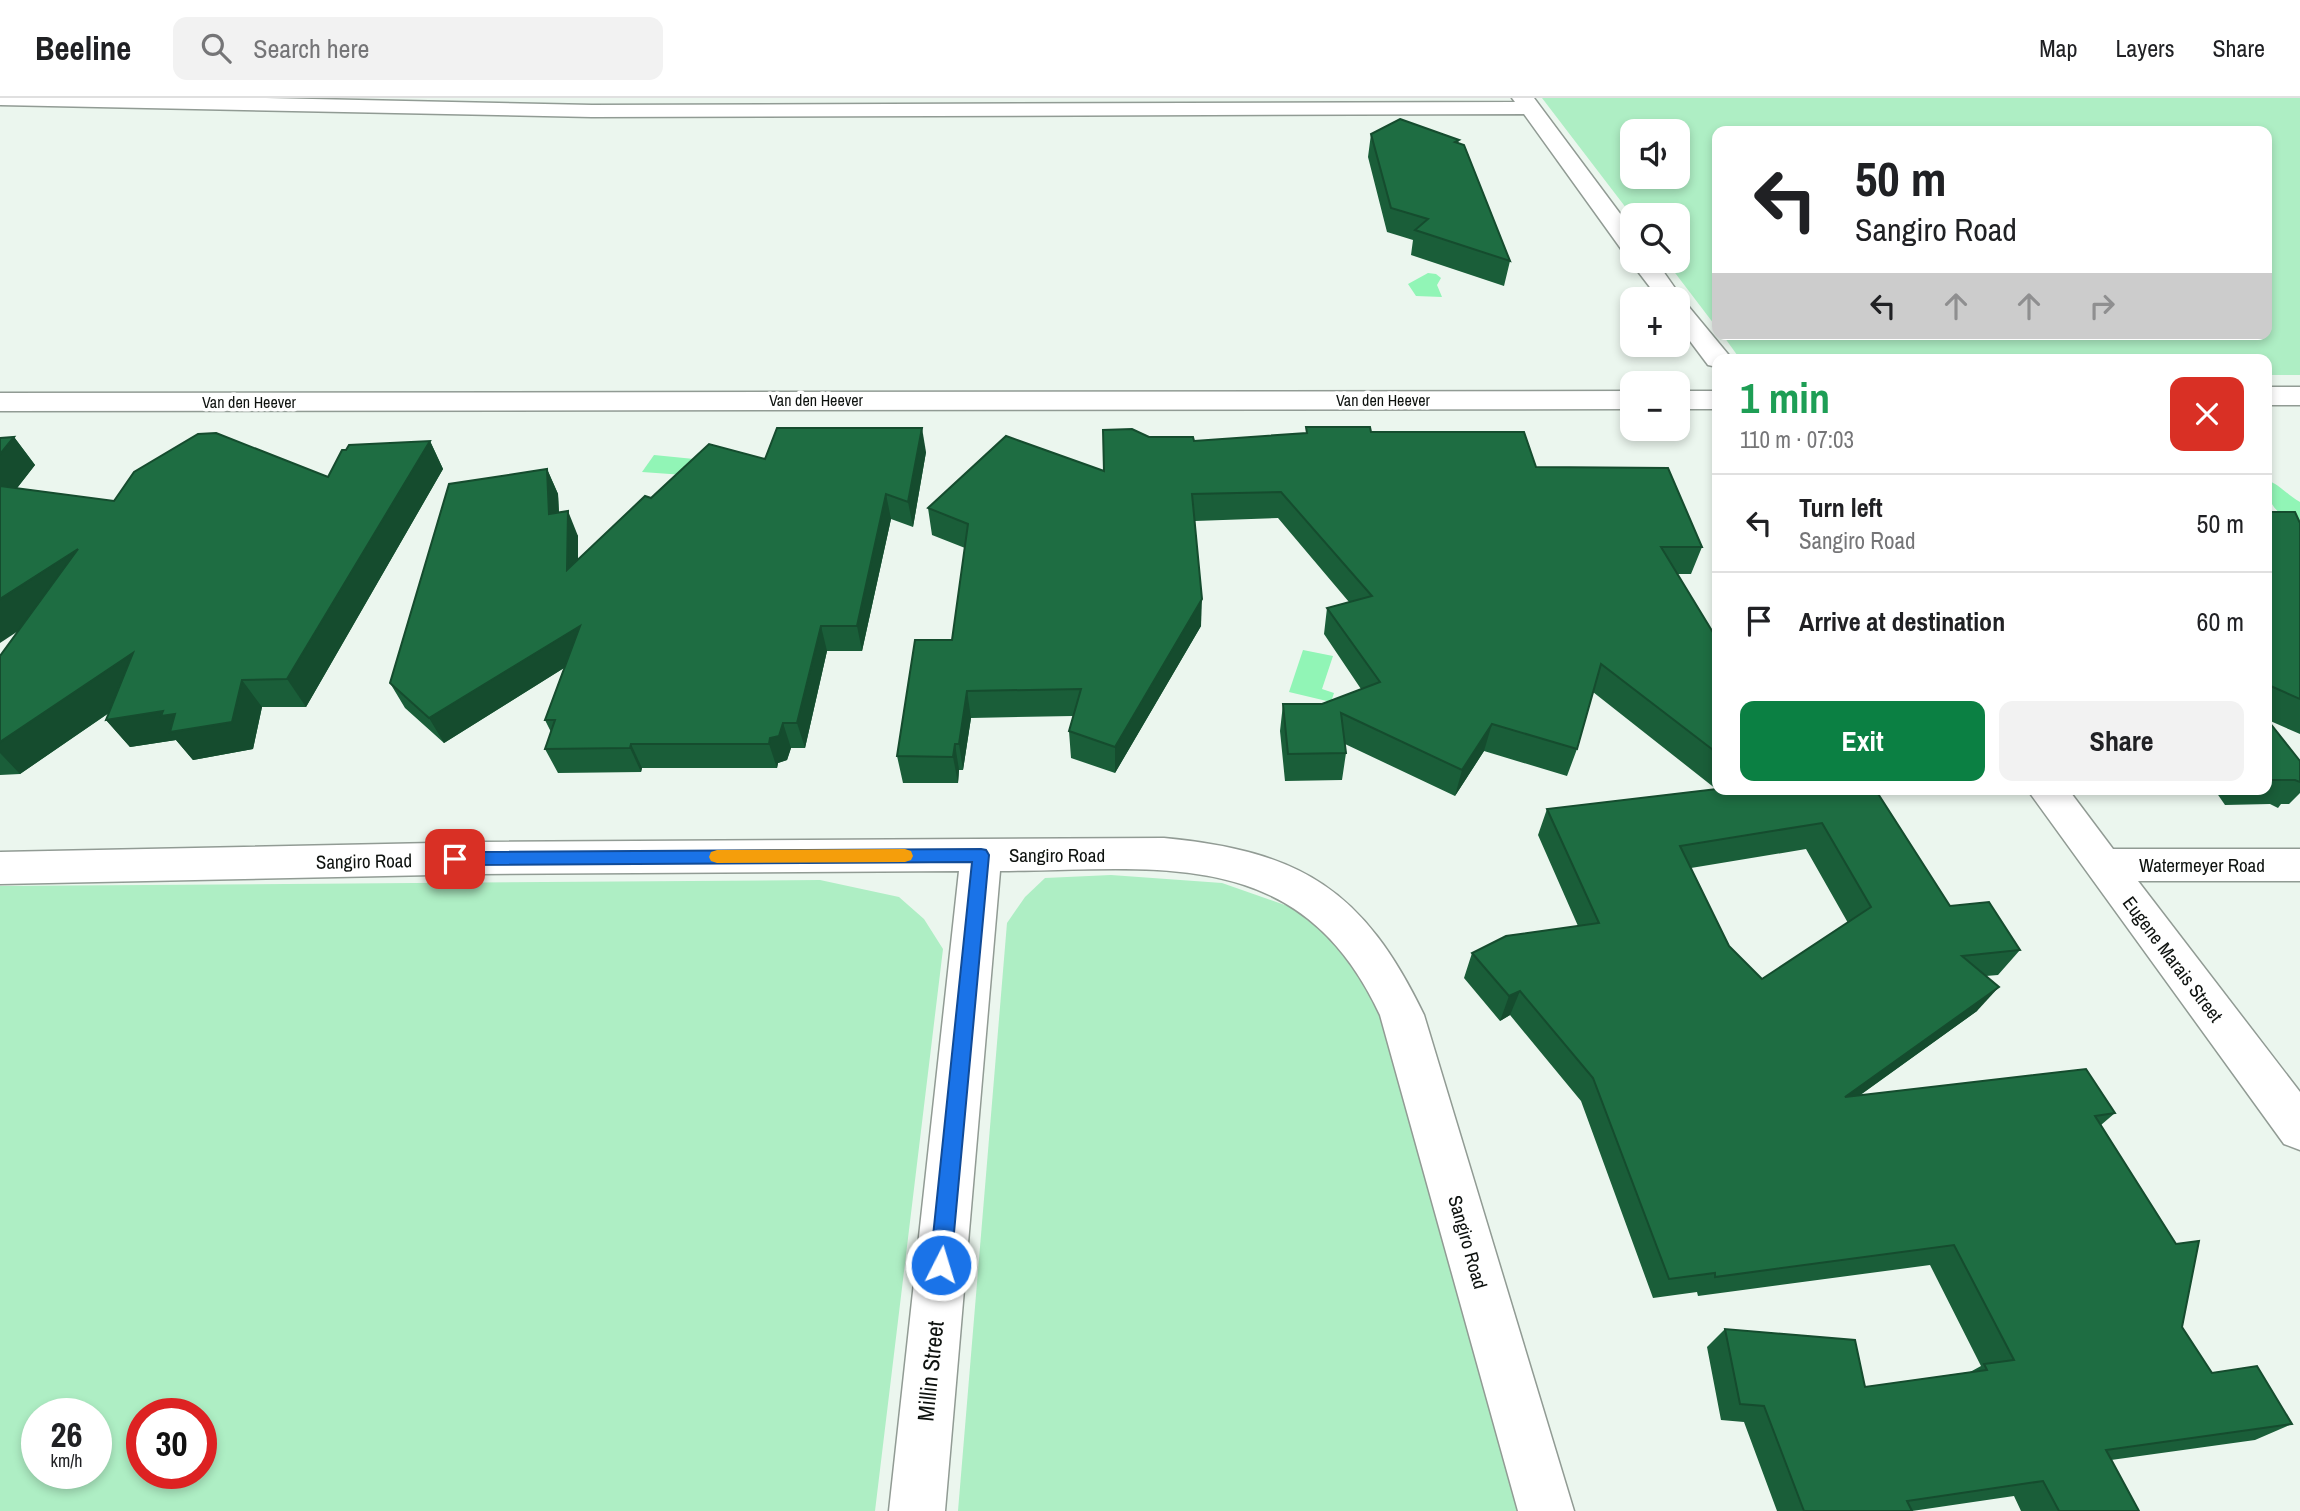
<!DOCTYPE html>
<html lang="en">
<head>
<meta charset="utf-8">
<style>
	:root { --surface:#fff; --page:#f2f2f2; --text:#202124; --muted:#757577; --line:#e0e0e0; --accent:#0b8043 }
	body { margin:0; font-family:"Archivo Narrow",sans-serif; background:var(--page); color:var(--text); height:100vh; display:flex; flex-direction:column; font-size:26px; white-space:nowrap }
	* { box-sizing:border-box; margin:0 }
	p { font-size:23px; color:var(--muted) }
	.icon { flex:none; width:38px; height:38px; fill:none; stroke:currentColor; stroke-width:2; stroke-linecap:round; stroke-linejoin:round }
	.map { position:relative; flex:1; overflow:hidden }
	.side { position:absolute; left:1712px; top:256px; width:560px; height:441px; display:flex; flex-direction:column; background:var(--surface); border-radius:14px; box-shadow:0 4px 10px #0003 }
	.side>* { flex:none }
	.top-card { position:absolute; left:1712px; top:28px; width:560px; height:214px; border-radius:14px; box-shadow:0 4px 10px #0003; background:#fff; color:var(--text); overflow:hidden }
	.buttons { position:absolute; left:1620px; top:21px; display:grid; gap:14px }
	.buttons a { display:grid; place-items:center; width:70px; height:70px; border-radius:14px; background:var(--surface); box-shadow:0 4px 10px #0003; font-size:35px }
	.speed { position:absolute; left:21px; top:1300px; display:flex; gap:14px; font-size:35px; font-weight:700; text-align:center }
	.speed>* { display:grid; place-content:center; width:91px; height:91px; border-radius:50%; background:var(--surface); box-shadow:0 4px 10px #0003; line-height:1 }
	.speed small { font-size:18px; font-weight:400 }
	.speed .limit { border:10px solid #d22; background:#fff; color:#111 }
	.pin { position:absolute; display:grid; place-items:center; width:60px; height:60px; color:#fff; margin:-30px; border-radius:14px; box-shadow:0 4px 10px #0006 }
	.me { position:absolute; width:77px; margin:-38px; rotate:5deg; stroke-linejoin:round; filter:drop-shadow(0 0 5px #0008) }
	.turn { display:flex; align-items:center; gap:24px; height:147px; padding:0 28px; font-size:32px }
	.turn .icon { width:91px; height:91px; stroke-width:2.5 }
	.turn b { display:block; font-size:49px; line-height:60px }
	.lanes { display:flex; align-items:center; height:66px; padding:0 28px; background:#0003; justify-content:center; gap:35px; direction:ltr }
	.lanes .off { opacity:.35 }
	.round { display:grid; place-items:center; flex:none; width:74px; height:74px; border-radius:14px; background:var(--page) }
	.headline { display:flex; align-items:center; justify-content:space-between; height:119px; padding:0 28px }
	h1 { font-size:42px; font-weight:700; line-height:52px; color:#1e9e55 }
	.button { display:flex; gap:14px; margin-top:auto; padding:14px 28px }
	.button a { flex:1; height:80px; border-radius:14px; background:var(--accent); color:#fff; font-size:28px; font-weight:700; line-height:80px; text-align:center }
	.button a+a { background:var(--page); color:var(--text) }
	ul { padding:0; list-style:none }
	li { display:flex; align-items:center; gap:21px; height:98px; padding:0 28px; border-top:2px solid var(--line) }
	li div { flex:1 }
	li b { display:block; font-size:26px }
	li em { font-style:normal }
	header { display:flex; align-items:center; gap:42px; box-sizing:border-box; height:98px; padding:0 35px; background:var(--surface); border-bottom:2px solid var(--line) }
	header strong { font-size:33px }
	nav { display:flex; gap:38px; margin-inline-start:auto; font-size:24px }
	.search { width:490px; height:63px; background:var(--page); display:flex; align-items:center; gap:18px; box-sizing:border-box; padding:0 24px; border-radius:14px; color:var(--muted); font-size:26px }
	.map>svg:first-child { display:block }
	.green { fill:#aeeec4; fill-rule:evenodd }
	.water { fill:#91f5b6 }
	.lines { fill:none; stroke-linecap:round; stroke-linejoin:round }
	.street-casing { stroke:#919b94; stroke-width:3 }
	.street { fill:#fff; fill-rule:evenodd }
	.wall { fill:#1a5e39; fill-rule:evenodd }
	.shaded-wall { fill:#154c2e }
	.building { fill:#1e6d42; stroke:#154c2e; stroke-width:2; fill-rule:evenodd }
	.route { fill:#1a73e8; stroke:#114b97; stroke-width:2 }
	.slow { fill:#f59e0b }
	.labels { text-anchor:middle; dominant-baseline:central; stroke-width:7; stroke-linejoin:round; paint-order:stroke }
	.far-street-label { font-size:16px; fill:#0e120f; stroke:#fff }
	.street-label { font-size:19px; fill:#0e120f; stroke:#fff }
	.near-street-label { font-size:23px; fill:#0e120f; stroke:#fff }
</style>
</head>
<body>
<header>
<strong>Beeline</strong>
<div class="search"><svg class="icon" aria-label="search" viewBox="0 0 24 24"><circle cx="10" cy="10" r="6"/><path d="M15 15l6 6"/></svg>Search here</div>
<nav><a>Map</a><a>Layers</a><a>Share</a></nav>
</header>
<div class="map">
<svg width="2300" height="1413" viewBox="0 0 2300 1413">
	<rect width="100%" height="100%" fill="#ebf6ee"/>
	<g class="green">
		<path d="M1542 0H2300V277H2266V261H1740L1722 236H2266V33H1717V230L1666 163H1678V117L1633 119ZM1633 33H1678V79H1633Z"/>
		<polygon points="1111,777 1222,785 1302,813 1350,863 1381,914 1517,1413 958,1413 1007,825 1025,799 1045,780"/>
		<path d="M820 782 899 799 924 821 943 851 875 1413H0V788ZM37 1316H96V1376H37ZM142 1316H201V1376H142Z"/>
	</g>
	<g class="water">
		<polygon points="1428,175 1436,176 1441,180 1437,187 1442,199 1416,198 1408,186"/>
		<polygon points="654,357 704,362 684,377 642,374"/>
		<path d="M2266 382C2280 386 2288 398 2300 404V422C2277 422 2266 402 2266 382Z"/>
		<polygon points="1303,552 1333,558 1322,591 1334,595 1331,604 1289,594"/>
	</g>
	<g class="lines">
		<g class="street-casing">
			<g id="street">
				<polygon points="0,0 266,0 592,7 1515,4 1512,0 1534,0 1633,133 1633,157 1624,155 1524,16 592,19 0,7"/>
				<polygon points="1633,160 1633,163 1656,163 1684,203 1732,261 1717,261 1717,269 1708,267 1678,227 1678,201 1659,201 1630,163"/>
				<rect x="2266" y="289" width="34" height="18"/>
				<polygon points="1633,293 1633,311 0,313 0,295"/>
				<rect x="1678" y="293" width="39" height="18"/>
				<polygon points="2027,691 2068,691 2113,751 2300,751 2300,783 2138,783 2300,994 2300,1052 2284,1046"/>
				<path d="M1164 740C1301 753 1364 792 1424 917L1574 1413H1518L1380 917C1300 745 1159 772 1000 773L945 1413H889L959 773 481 776 0 786V754L481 744Z"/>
			</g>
		</g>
		<use href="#street" class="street"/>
	</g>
	<g class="wall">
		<polygon points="1371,36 1459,42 1458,45 1510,163 1504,188 1411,157 1413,142 1387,134 1368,59"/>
		<path d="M1306 329 1371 334 1536 369 1702 449 1691 476H1677L1717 541V691H1875L1950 808 2020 852 1998 877 1986 878 1977 913 1859 998 2115 1015 2101 1027 2182 1229 2212 1275 2292 1326 2255 1342 2111 1362 2139 1413H2021L2014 1398 1912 1413H1777L1744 1324 1721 1322 1707 1249 1725 1231 1865 1289 1970 1274 1981 1268 1930 1167 1698 1198 1697 1194 1653 1200 1581 1003 1510 917 1500 923 1464 880 1472 855 1578 828 1538 737 1547 711 1716 691 1593 594 1577 651 1567 678 1484 653 1455 698 1345 646 1346 655 1342 682 1285 683 1280 633 1283 606H1322L1361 591 1324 536 1327 510 1349 504 1278 420 1195 423 1201 528 1115 675 1071 660 1069 633 1073 618 971 620 963 672H959L958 685H903L897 658 952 542 965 450 932 437 928 410 1104 373 1149 339 1194 343 1306 335ZM1806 751 1848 825 1762 881 1729 848 1691 770Z"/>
		<polygon points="14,339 35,367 17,390 114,403 328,379 430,343 443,371 306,609 262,609 253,651 193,662 176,642 130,649 106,622 109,615 20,676 0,677 0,558 18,533"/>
		<polygon points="926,354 913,429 891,421 862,553 827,553 805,650 791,650 787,662 778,665 777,670 642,670 641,674 558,675 545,651 551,634 545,622 564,570 444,645 405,610 390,585 547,371 558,396 559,414 578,438 578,462 651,400 765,361"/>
		<polygon points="2266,414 2300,425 2300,636 2268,622 2300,663 2300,695 2289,706 2281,706 2278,710 2270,706 2225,707 2214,691 2266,691"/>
	</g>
	<g class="shaded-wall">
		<polygon points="922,330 926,354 913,429 908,404"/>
		<polygon points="14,339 35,367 0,412 0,356"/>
		<polygon points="430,343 443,371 306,609 287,581"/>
		<polygon points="547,371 558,396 560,441 549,416"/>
		<polygon points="886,396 891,421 862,553 857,528"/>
		<polygon points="568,413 578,438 578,498 567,472"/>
		<polygon points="78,451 100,479 0,545 0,501"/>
		<polygon points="1202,501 1201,528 1115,675 1115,649"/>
		<polygon points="580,528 591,553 444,645 429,620"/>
		<polygon points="821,528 827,553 805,650 797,625"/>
		<polygon points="133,555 155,583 20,676 0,655 0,644"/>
		<polygon points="242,582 262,609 253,651 193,662 176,642 130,649 106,622 163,613 175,616"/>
		<polygon points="967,593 971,620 963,672 959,646"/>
		<polygon points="783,625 791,650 787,662 778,665 777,670 769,646 770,640"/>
		<polygon points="1492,626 1484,653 1455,698 1462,672"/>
		<polygon points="631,646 642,670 641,674 630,650"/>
		<polygon points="955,646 959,672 958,685 953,659"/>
		<polygon points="1999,889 1977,913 1825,1022 1845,999"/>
		<polygon points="1520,893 1510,917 1500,923 1509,898"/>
	</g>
	<g class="building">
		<polygon points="1400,21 1459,42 1455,44 1464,47 1510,163 1415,132 1428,121 1391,110 1371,36"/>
		<polygon points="1306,329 1370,329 1371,334 1524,334 1536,369 1668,370 1702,449 1661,449 1717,541 1717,655 1601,566 1577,651 1492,626 1462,672 1341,615 1346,655 1288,656 1283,606 1322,606 1380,584 1327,510 1372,498 1281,394 1192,396 1202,501 1115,649 1069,633 1081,591 967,593 959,646 955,646 953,659 897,658 915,542 952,542 968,426 928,410 1006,338 1104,373 1103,332 1132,331 1149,339 1193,339 1194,343 1307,335"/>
		<polygon points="777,330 922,330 908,404 886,396 857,528 821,528 797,625 783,625 779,638 770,640 769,646 631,646 630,650 545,651 555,622 545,622 580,528 429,620 390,585 449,386 547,371 549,416 568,413 567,472 645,398 651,400 709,346 765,361"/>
		<polygon points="216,335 328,379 342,352 346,352 349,347 430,343 287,581 242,582 232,624 170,634 175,616 161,618 163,613 106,622 133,555 0,644 0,558 78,451 0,501 0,388 114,403 134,374 198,336"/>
		<polygon points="14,339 0,356 0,340"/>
		<polygon points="2266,414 2295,414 2300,425 2300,601 2266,586 2266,514 2271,497 2266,485"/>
		<polygon points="2266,620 2300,663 2300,684 2295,682 2266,682"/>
		<path d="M1717 691H1875L1950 808 1989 804 2020 852 1962 858 1999 889 1845 999 2086 971 2115 1015 2095 1018 2176 1146 2199 1143 2182 1229 2212 1275 2257 1268 2292 1326 2106 1352 2139 1413H2059L2043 1383 1907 1403 1912 1413H1804L1764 1308 1740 1306 1725 1231 1855 1242 1865 1289 1987 1272 1984 1266 2014 1262 1954 1147 1715 1179V1175L1669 1181 1593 980 1520 893 1509 898 1472 855 1506 838 1599 825 1547 711ZM1822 725 1871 809 1762 881 1729 848 1680 748Z"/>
	</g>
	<polygon class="route" points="981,751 986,752 989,757 951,1167 948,1174 941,1177 933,1174 930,1167 972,764 455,767 449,766 446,761 449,756 455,754"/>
	<polygon class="slow" points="905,751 911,753 913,758 911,762 905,764 717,765 711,763 709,759 711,754 717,752"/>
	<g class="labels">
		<g class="far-street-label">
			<text x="816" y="302">Van den Heever</text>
			<text x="1383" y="302">Van den Heever</text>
			<text x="249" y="304">Van den Heever</text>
		</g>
		<g class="street-label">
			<text x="1057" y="757">Sangiro Road</text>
			<text transform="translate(364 763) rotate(-1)">Sangiro Road</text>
			<text x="2202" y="767">Watermeyer Road</text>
			<text transform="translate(2173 861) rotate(53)">Eugene Marais Street</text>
			<text transform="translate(1468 1144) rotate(74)">Sangiro Road</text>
		</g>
		<g class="near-street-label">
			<text transform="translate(930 1273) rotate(-84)">Millin Street</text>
		</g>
	</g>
</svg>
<div class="buttons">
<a><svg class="icon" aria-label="sound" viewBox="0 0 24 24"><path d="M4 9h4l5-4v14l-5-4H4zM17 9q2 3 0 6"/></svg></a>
<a><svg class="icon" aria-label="search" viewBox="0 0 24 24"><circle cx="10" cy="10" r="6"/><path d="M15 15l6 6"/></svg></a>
<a>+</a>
<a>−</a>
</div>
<div class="speed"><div>26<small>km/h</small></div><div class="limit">30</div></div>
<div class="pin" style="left:455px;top:761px;background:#d93025"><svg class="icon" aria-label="arrive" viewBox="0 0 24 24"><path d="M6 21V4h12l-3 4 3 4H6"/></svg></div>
<svg class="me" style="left:941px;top:1167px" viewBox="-20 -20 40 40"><circle r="17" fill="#1a73e8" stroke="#fff" stroke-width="3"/><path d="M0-11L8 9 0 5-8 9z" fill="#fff"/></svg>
<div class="top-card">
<div class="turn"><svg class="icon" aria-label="left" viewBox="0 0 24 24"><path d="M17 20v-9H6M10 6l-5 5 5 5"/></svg><div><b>50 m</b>Sangiro Road</div></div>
<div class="lanes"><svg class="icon" aria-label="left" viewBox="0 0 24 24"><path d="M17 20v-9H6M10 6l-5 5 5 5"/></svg><svg class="icon off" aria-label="ahead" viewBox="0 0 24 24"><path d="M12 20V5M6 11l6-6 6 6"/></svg><svg class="icon off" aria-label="ahead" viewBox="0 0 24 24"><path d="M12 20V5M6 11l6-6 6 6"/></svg><svg class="icon off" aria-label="right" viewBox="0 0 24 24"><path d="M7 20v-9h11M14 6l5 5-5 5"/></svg></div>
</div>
<section class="side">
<div class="headline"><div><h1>1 min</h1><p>110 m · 07:03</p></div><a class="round" style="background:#d93025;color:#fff"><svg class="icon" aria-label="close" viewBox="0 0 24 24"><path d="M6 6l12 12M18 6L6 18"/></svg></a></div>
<ul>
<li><svg class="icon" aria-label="left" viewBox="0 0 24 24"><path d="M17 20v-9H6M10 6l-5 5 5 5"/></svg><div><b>Turn left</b><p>Sangiro Road</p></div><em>50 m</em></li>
<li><svg class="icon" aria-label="arrive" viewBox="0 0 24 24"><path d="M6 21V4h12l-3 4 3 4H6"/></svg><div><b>Arrive at destination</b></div><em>60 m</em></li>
</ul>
<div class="button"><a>Exit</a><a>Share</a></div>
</section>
</div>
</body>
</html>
